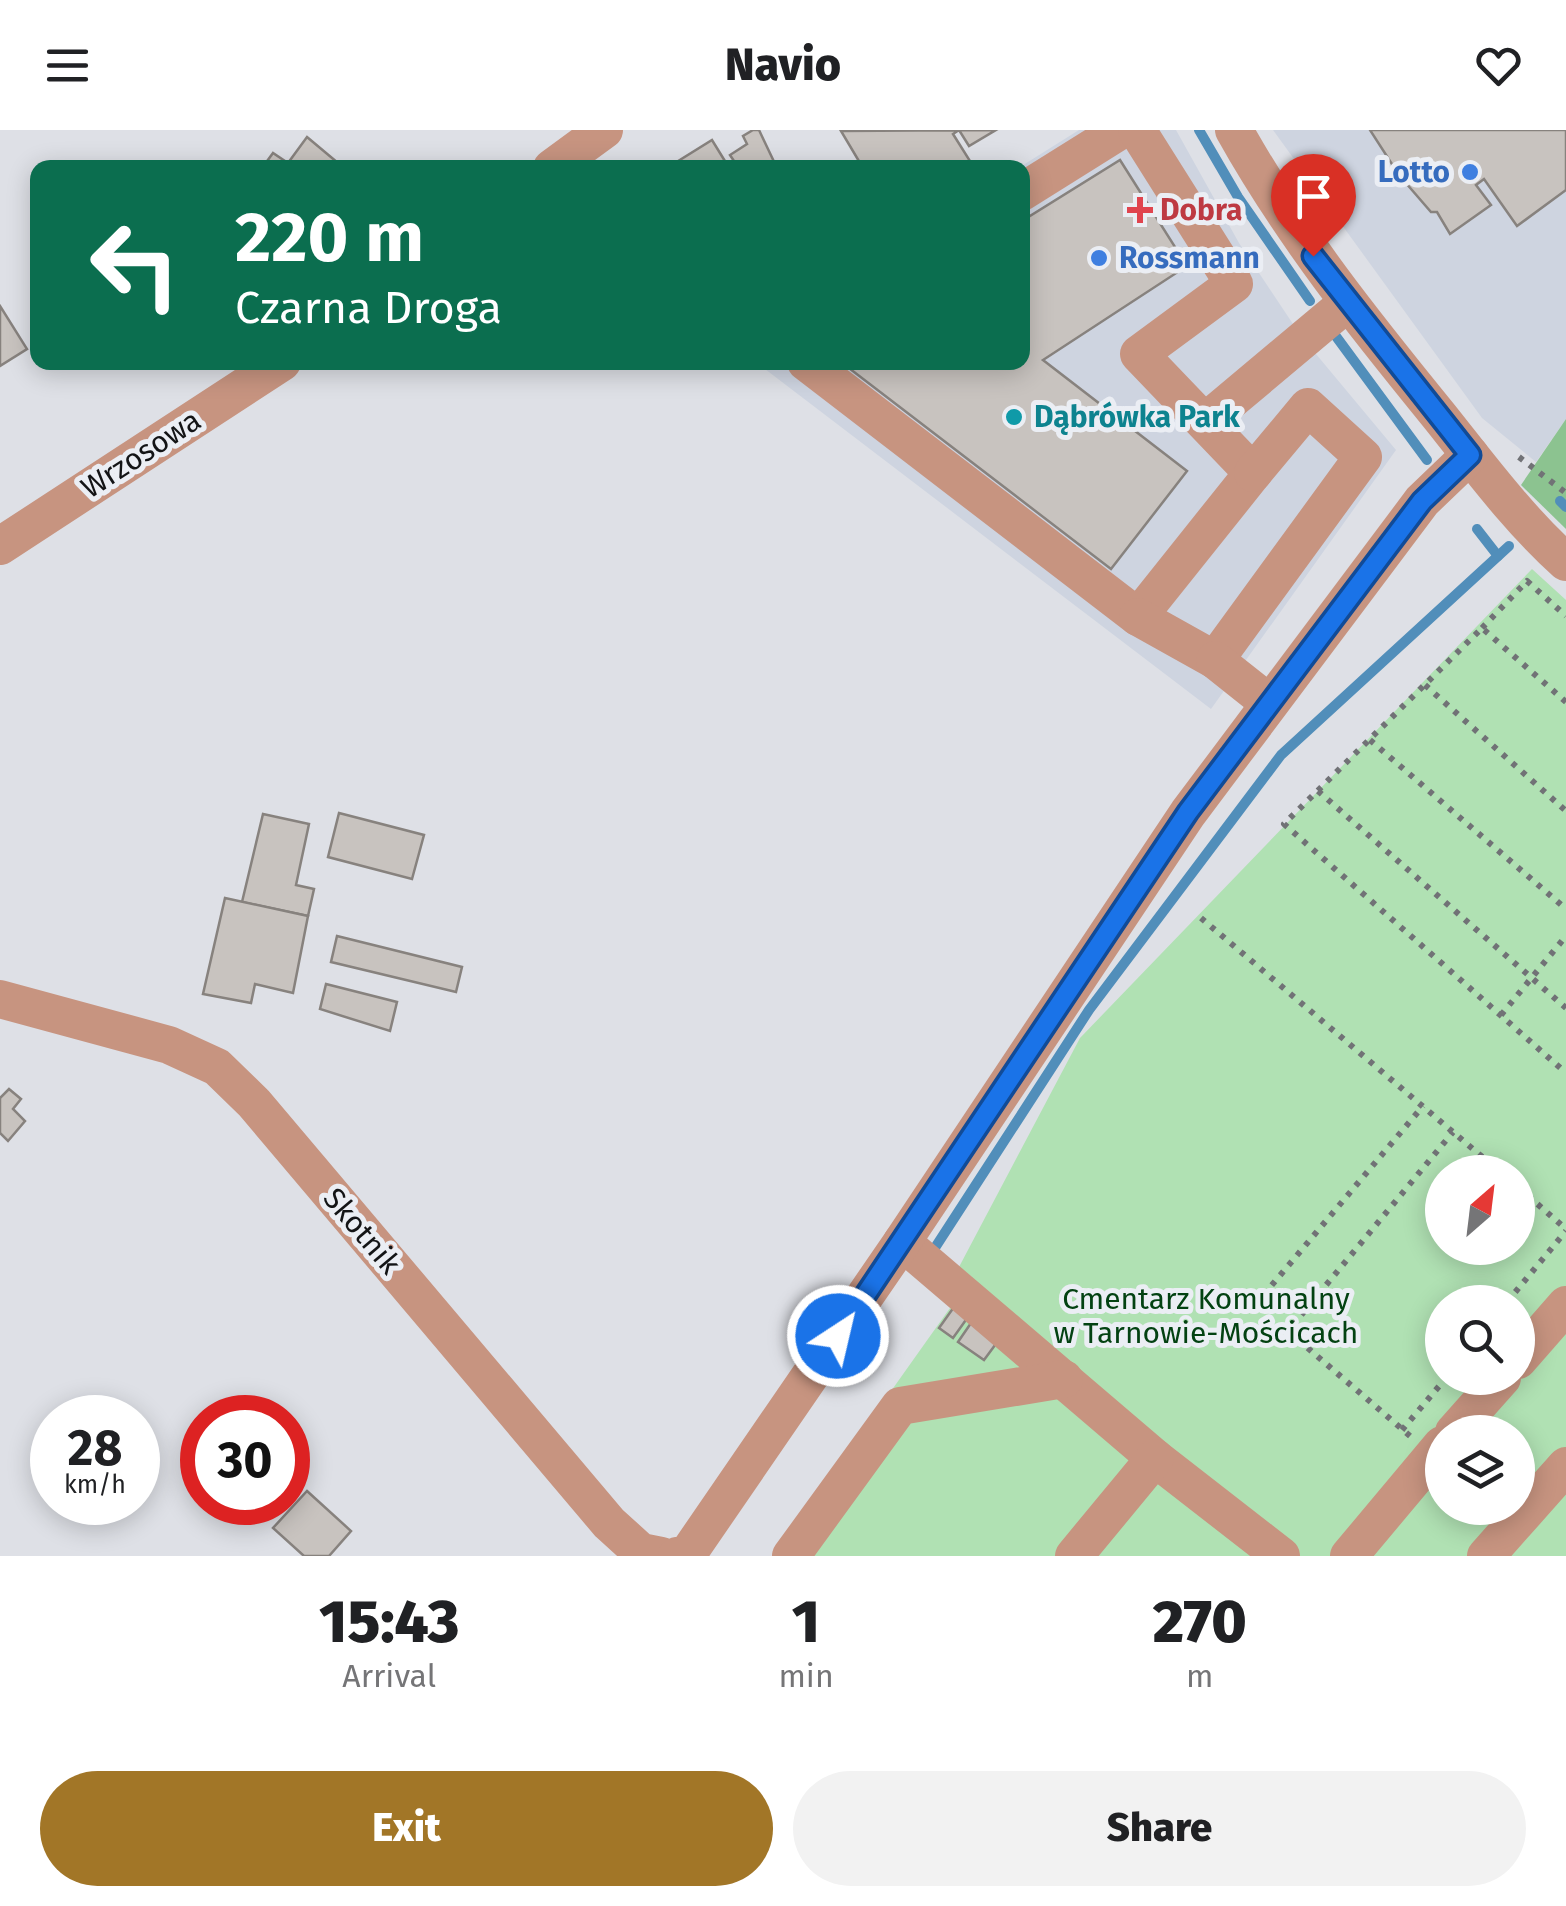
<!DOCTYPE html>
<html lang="en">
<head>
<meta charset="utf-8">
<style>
	:root { --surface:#fff; --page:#f2f2f2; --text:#202124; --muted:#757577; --accent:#a27627 }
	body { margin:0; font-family:"Fira Sans",sans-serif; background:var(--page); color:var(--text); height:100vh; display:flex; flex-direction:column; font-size:38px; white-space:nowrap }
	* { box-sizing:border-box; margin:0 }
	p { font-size:32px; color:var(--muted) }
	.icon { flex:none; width:55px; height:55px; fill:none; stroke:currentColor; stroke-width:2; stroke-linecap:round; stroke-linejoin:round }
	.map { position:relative; height:1426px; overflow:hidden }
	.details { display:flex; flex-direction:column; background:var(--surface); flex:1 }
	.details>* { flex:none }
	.hud { position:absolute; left:30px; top:30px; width:1000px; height:210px; border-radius:20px; box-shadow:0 5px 25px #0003; background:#0b6e4f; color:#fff; overflow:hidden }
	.needle { width:65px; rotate:28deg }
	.tools { position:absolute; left:1425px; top:1025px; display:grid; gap:20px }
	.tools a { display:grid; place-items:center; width:110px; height:110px; border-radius:50%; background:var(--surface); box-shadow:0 5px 25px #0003; font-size:50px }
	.speed { position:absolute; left:30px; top:1265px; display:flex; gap:20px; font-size:50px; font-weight:700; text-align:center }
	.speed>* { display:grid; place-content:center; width:130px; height:130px; border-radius:50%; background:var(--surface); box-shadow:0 5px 25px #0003; line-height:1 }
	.speed small { font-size:25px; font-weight:400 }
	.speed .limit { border:15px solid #d22; background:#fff; color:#111 }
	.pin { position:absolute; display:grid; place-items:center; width:85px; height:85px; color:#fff; margin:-102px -42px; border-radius:50% 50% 50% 0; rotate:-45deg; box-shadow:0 0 10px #0007 }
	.pin .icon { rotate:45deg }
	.me { position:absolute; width:110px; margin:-55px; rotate:35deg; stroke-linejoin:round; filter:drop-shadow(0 0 8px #0008) }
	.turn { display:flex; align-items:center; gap:35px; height:210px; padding:0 40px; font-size:45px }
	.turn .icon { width:130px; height:130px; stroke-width:2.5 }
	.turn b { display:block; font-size:70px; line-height:85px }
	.eta { display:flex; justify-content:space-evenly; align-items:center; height:170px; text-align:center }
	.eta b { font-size:60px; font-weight:800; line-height:70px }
	.primary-button { display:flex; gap:20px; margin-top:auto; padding:20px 40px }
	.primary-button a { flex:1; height:115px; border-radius:60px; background:var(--accent); color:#fff; font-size:40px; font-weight:800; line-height:115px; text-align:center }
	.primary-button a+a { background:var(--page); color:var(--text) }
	header { display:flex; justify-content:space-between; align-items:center; height:130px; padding:0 40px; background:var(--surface); font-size:45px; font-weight:800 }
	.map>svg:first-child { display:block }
	.built { fill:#ced4e0 }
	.green { fill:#b0e1b3; fill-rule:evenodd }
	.forest { fill:#8cc390 }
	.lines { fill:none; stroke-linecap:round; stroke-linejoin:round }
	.stream { stroke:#518eba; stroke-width:10 }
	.building { fill:#c8c3bf; stroke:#87827e; stroke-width:2.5 }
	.path { stroke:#717276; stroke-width:6; stroke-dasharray:5 8; stroke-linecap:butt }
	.minor { stroke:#c79480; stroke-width:38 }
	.route-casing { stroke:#114b97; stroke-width:25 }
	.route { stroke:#1a73e8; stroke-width:18 }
	.shop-dot { fill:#3f7fe0; stroke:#ebeef4; stroke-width:4 }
	.health-dot { fill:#e0444e; stroke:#ebeef4; stroke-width:4 }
	.culture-dot { fill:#0f9aa8; stroke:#ebeef4; stroke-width:4 }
	.labels { text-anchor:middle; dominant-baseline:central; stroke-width:10; stroke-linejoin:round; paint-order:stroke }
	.shop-label { font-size:30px; font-weight:bold; fill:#366cbe; stroke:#ebeef4; text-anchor:end }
	.health-label { font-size:30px; font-weight:bold; fill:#be3a42; stroke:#ebeef4; text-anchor:start }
	.culture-label { font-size:30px; font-weight:bold; fill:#0d838f; stroke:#ebeef4; text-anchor:start }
	.street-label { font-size:30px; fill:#131416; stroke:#ebeef4 }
	.park-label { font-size:30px; fill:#034212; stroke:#ebeef4 }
</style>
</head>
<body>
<header><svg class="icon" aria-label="menu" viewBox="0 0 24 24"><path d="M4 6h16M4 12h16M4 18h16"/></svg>Navio<svg class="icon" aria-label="heart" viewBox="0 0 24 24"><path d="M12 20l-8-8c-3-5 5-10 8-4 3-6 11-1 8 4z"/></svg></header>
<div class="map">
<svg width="1566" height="1426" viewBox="0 0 1566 1426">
	<rect width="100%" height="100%" fill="#dee0e6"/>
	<g class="built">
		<polygon points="1079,0 1176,0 1239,113 1301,206 1396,320 1211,579 757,233 1022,232 1020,37"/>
		<polygon points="1273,0 1566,0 1566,289 1536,332 1482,288"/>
	</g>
	<path class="green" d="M1532 439 1566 470V1426H774L972 1147 959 1137 1080 908ZM1442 1042H1518V1118H1442ZM1442 1172H1518V1248H1442ZM1442 1302H1518V1378H1442Z"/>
	<polygon class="forest" points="1566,289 1566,399 1521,355"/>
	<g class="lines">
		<g class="stream">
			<polyline points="1199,0 1238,67 1310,171"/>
			<polyline points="1335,205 1427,330"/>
			<polyline points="1560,371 1566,377"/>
			<polyline points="1477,399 1498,426"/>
			<polyline points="929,1127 1089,880 1281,625 1509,416"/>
		</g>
	</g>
	<g class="building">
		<polygon points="753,0 759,0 777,38 667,38 712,10 728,36 734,31 730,25 747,14 743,6"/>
		<polygon points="959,0 953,4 970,31 959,38 863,38 841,1 996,0 969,16"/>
		<polygon points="1370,0 1566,0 1566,60 1517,96 1484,49 1476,55 1491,75 1450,104 1437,82 1431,82 1399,45"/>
		<polygon points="307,7 344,38 262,38 273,23 288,33"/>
		<polygon points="1120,30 1187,136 1043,230 1187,341 1111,439 841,232 1022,232 1022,91"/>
		<polygon points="0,176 27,219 0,236"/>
		<polygon points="339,683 424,705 412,749 328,727"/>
		<polygon points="263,684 309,694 296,755 314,759 308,786 242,772"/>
		<polygon points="225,768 308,786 293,863 255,854 251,873 203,864"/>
		<polygon points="337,806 462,837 456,862 331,832"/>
		<polygon points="326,854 397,872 390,901 320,879"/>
		<polygon points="9,959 21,969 13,979 25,991 8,1011 0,1003 0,968"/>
		<polygon points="954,1177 968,1187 953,1208 939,1198"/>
		<polygon points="971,1193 998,1211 984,1230 958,1212"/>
		<polygon points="307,1361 351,1401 329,1426 304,1426 273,1398"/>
	</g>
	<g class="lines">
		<g class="path">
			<polyline points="1519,327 1566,363"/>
			<polyline points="1482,498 1527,451 1566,486"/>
			<polyline points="1425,555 1566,681"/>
			<polyline points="1566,572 1482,498 1284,694 1566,943"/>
			<polyline points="1370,610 1566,779"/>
			<polyline points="1318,661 1566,878"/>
			<polyline points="1201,788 1500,1042"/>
			<polyline points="1501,885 1566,806"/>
			<polyline points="1518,1057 1566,1099"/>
			<polyline points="1507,1172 1566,1101"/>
			<polyline points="1255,1175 1423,976"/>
			<polyline points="1402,1300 1446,1248"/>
			<polyline points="1410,1306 1288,1201 1453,1002"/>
		</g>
		<g class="minor">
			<path d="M1234 0C1292 104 1365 195 1440 287 1479 336 1519 390 1566 432"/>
			<polyline points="552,38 604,0"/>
			<polyline points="1022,62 1121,0"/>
			<polyline points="806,232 1138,487 1253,343 1139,224 1234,154 1137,0"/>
			<polyline points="1205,292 1347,173"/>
			<polyline points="0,416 282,232"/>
			<polyline points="1138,487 1215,530 1363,327 1308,277 1253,343"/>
			<polyline points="1215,530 1269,573"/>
			<polyline points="0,869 169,915 217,937 254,973 609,1393 641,1422 661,1426"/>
			<polyline points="902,1112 1155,1328 1281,1426"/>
			<polyline points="1518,1230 1566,1175"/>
			<polyline points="1454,1302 1502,1248"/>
			<polyline points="677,1426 687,1425 902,1112 1188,683 1422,371 1470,325"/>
			<polyline points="791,1426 900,1276 1064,1249"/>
			<polyline points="1074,1426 1155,1328"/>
			<polyline points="1349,1426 1442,1315"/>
			<polyline points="1486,1426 1566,1336"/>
		</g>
	</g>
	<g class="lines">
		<g class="route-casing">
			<polyline id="route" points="838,1206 1188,682 1422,371 1470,325 1313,126"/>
		</g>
		<use href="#route" class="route"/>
	</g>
	<g class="shop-dot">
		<circle cx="1470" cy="42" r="10"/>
		<circle cx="1099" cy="128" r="10"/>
	</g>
	<path class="health-dot" d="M1135 65h10v10h10v10h-10v10h-10v-10h-10v-10h10z"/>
	<circle class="culture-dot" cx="1014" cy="287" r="10"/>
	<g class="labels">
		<g class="shop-label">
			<text x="1450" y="42">Lotto</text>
			<text x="1119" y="128" text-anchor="start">Rossmann</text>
		</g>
		<g class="health-label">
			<text x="1160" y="80">Dobra</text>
		</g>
		<g class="culture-label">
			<text x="1034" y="287">Dąbrówka Park</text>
		</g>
		<g class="street-label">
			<text transform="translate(141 324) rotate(-33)">Wrzosowa</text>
			<text transform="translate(362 1101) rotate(50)">Skotnik</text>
		</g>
		<g class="park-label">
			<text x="1206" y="1169">Cmentarz Komunalny<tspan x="1206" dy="34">w Tarnowie-Mościcach</tspan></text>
		</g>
	</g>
</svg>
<div class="tools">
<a><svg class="needle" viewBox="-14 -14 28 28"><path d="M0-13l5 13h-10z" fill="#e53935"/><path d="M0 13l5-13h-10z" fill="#757577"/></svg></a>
<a><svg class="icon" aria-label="search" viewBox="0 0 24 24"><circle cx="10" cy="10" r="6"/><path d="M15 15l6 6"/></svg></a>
<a><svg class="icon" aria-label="layers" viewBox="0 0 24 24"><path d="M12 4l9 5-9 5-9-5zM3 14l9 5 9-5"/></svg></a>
</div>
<div class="speed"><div>28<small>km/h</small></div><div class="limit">30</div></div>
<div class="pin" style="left:1313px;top:126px;background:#d93025"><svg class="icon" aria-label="arrive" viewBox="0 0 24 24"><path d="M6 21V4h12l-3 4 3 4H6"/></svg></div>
<svg class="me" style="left:838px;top:1206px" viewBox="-20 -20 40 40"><circle r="17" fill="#1a73e8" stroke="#fff" stroke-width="3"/><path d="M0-11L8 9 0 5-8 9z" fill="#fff"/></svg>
<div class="hud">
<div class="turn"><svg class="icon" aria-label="left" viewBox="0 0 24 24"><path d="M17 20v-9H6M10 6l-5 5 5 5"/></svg><div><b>220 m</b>Czarna Droga</div></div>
</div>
</div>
<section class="details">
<div class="eta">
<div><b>15:43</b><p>Arrival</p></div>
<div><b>1</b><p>min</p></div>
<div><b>270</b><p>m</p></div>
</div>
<div class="primary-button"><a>Exit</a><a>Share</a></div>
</section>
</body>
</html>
